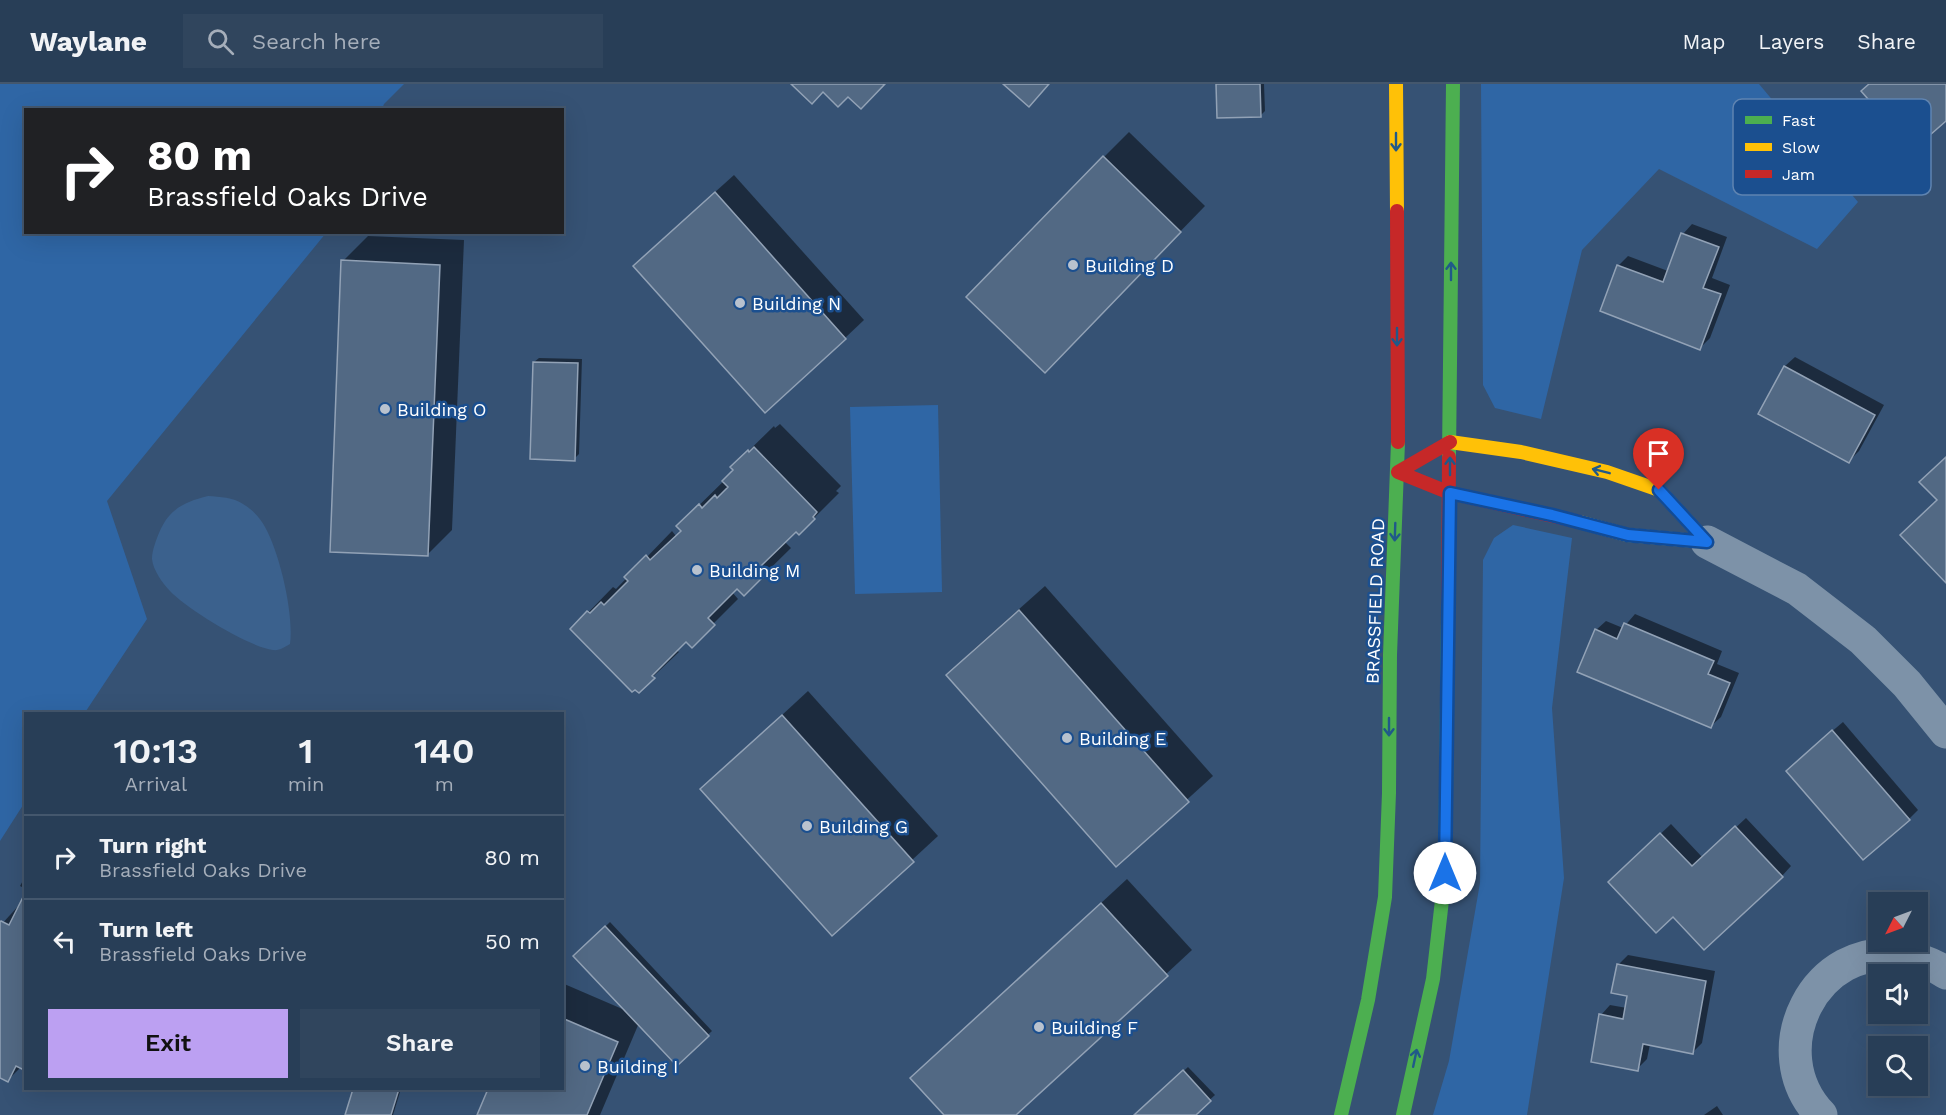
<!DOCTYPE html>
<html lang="en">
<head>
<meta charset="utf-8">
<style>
	:root { --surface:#283e57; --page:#30455d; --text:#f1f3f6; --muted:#a5aeba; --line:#44576d; --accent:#bca0f2 }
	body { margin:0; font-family:"Work Sans",sans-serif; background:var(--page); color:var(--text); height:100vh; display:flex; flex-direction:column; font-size:22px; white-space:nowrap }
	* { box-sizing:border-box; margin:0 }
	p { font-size:20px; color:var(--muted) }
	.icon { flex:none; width:33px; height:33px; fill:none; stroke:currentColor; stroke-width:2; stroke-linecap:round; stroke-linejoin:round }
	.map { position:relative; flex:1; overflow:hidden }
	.sheet { position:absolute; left:24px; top:628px; width:540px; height:378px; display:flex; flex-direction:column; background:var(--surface); border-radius:0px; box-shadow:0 6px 24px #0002,0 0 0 2px var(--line) }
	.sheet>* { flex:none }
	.top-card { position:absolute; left:24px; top:24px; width:540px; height:126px; border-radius:0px; box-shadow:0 6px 24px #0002,0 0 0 2px var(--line); background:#202124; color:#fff; overflow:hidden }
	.needle { width:39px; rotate:228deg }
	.tools { position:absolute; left:1868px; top:808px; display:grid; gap:12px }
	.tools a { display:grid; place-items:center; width:60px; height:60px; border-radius:0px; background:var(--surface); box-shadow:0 6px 24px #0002,0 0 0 2px var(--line); font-size:30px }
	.pin { position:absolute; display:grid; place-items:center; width:51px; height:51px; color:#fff; margin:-62px -26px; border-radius:50% 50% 50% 0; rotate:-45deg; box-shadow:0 0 6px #0007 }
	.pin .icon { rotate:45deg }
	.me { position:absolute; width:66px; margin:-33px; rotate:0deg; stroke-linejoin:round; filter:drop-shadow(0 0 4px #0008) }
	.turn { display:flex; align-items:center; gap:21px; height:126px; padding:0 24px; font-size:27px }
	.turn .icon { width:78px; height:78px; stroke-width:2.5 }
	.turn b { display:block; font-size:42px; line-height:51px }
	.eta { display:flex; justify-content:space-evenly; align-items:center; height:102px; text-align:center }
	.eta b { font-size:36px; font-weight:600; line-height:42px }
	.action { display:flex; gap:12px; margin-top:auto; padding:12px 24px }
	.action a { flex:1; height:69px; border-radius:0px; background:var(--accent); color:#111; font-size:24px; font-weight:600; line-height:69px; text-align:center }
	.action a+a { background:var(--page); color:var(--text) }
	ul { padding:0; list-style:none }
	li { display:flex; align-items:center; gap:18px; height:84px; padding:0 24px; border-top:2px solid var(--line) }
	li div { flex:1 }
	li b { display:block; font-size:22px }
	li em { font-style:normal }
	header { display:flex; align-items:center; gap:36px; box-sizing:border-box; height:84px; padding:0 30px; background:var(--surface); border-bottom:2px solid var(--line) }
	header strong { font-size:28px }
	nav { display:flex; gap:33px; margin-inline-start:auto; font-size:21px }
	.search { width:420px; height:54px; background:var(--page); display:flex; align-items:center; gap:15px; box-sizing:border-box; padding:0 21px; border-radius:0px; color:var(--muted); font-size:22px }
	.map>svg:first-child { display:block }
	.green { fill:#2f66a5 }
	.water { fill:#3b618d }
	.shadow { fill:#0007 }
	.building { fill:#526984; stroke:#92a2b6; stroke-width:1.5 }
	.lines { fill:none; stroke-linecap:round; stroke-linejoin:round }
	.street { stroke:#7d92a8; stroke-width:33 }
	.fast { stroke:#4caf50; stroke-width:14 }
	.slow { stroke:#ffc107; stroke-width:14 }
	.jam { stroke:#c62828; stroke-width:14 }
	.oneway { stroke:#205989 }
	.route-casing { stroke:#114b97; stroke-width:15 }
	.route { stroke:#1a73e8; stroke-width:10 }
	.poi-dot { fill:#b9c2ce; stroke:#1b4f8f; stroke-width:2 }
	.labels { text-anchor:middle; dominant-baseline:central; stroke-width:5; stroke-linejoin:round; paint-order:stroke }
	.poi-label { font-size:18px; fill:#fff; stroke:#1b4f8f; text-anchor:start }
	.street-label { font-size:18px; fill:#fff; stroke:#1b4f8f }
	.key { fill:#1b4f8f; stroke:#5f84b1; stroke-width:1.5 }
	.key-label { font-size:16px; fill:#fff }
</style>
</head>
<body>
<header>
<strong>Waylane</strong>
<div class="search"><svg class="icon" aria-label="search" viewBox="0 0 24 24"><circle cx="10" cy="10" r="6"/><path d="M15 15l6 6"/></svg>Search here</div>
<nav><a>Map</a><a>Layers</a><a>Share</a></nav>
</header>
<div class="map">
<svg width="1946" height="1031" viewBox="0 0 1946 1031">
	<rect width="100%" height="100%" fill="#365274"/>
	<g class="green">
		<polygon points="0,0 404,0 384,20 382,25 26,26 26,148 326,149 107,417 147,535 84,630 26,630 25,718 0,757"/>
		<polygon points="1481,0 1759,0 1858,118 1817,165 1659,85 1582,166 1541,335 1495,324 1483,301"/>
		<polygon points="938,321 942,508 855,510 850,323"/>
		<polygon points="1513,441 1572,454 1552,624 1564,794 1527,1031 1433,1031 1449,977 1480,799 1483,476 1494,454"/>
	</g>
	<path class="water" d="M208 412C220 413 233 413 243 420 252 425 261 435 265 443 280 470 294 530 290 560 285 563 279 567 273 566 249 563 187 525 170 507 163 500 153 486 152 475 152 467 156 456 159 449 169 425 184 418 208 412Z"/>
	<g class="shadow">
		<polygon points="1217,0 1264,0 1265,27 1260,32"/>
		<polygon points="1129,48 1205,122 1069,262 1104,73"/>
		<polygon points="734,91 864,236 845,254 654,163"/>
		<polygon points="1692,140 1727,153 1712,194 1730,201 1710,254 1700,264 1618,182 1628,172 1668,187 1683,150"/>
		<polygon points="368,152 464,156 452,446 427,471 343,177"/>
		<polygon points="1795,273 1884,321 1859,367 1849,377 1760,329 1785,282"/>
		<polygon points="539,274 582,275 579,370 574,375 534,278"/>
		<polygon points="780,340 841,402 836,407 839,409 799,449 796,446 784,457 791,464 744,510 737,503 732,508 738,515 692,561 686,556 676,566 679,568 638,607 572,545 613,503 616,505 672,447 676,452 682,446 678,442 735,386 732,383 774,342 775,344"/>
		<polygon points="1045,502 1213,692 1116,780 948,591 973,566"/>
		<polygon points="1635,530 1722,567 1717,580 1739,589 1721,633 1711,642 1596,546 1606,537 1623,544"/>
		<polygon points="808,607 938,752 832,850 702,705"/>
		<polygon points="1843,638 1918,726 1909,735 1797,677"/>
		<polygon points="1746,734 1791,782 1782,792 1619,789 1671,740 1703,774"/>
		<polygon points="26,791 26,805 20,802"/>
		<polygon points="1127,795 1192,866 1014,1031 946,1031 912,994"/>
		<polygon points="21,819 21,983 8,996 0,992 0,842"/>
		<polygon points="610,838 712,947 677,980 639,939 600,1031 479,1031 490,1005 562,1005 562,899 627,927 575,872"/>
		<polygon points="1628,871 1715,887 1702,959 1692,969 1650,960 1647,975 1637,985 1601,931 1610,921 1627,924 1629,911 1618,881"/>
		<polygon points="1188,983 1215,1011 1193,1031 1136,1031"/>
		<polygon points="355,1005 401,1005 393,1031 346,1031"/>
		<polygon points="1717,1022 1723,1031 1704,1031"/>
	</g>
	<g class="building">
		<polygon points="791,0 885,0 861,25 848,13 838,23 823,8 812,20"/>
		<polygon points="1003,0 1049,0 1029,23"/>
		<polygon points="1216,0 1260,0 1261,33 1217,34"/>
		<polygon points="1869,0 1946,0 1946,37 1930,51 1913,32 1896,47 1861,7"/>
		<polygon points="1103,72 1181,148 1045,289 966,213"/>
		<polygon points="715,108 846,255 765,329 633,182"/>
		<polygon points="1681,149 1719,163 1703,204 1721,210 1700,266 1600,227 1617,181 1663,198"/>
		<polygon points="341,176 440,181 428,472 330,468"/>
		<polygon points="533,278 578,279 575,377 530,375"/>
		<polygon points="1784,282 1875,331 1849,379 1758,330"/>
		<polygon points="754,363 817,428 813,433 815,435 799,451 796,448 760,483 767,489 744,512 737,505 708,534 715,541 692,564 686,558 652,592 655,594 639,609 635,606 632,608 570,545 587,527 590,529 601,518 604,521 628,497 624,493 646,471 650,476 681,447 676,442 699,420 702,424 715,411 717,414 728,403 722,397 733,386 730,383 748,366 749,368"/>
		<polygon points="1946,373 1946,499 1900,451 1937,416 1919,398"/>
		<polygon points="1019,526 1189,718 1116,783 946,591"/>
		<polygon points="1624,539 1714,577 1708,590 1730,599 1711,644 1577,588 1595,545 1617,555"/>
		<polygon points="782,631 914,778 832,852 700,705"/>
		<polygon points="1832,646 1910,736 1863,776 1786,687"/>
		<polygon points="1735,742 1783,793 1704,866 1673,833 1656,849 1608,798 1660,749 1692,782"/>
		<polygon points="26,807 26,987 16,982 8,998 0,994 0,838 1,837 9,841"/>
		<polygon points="1101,819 1168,892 1016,1031 944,1031 910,994"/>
		<polygon points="605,842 709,952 677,982 573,872"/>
		<polygon points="1617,880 1706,897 1693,970 1643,960 1638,987 1591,978 1599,930 1623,935 1627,912 1611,909"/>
		<polygon points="562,934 618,958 587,1031 477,1031 488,1005 562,1005"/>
		<polygon points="1183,986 1211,1017 1196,1031 1134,1031"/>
		<polygon points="353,1005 399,1005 391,1031 345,1031"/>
	</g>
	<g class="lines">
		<g class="street">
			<polyline points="1707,458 1797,505 1863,556 1907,600 1946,648"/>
			<path d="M1821 1031C1760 967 1815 856 1904 872 1919 875 1933 880 1946 889"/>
		</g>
		<g class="fast">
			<polyline points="1449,373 1453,0"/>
			<polyline points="1341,1031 1368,916 1385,813 1389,709 1390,571 1398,358"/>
			<polyline points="1403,1031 1433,895 1445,790 1448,532"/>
		</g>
		<g class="slow">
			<polyline points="1396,0 1397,127"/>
			<polyline points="1450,358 1521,368 1607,388 1659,406 1707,458 1627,451 1580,438"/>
		</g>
		<g class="jam">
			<polyline points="1397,127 1398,358"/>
			<polyline points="1450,358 1398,388 1450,409 1580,438"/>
			<polyline points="1448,532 1449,373"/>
		</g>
	</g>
	<defs><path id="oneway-shaft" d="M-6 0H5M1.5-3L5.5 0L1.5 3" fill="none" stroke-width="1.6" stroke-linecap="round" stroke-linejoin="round" transform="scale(1.5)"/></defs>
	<g class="oneway">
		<use href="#oneway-shaft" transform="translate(1396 58) rotate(90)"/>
		<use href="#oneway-shaft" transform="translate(1451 187) rotate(-90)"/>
		<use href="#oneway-shaft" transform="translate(1397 253) rotate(90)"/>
		<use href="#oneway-shaft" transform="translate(1450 382) rotate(-90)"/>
		<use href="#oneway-shaft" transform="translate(1601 387) rotate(-166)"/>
		<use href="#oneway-shaft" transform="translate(1395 448) rotate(92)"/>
		<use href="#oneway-shaft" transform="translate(1389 643) rotate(90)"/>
		<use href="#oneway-shaft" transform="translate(1415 974) rotate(-78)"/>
	</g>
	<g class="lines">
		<g class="route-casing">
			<polyline id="route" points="1445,789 1450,409 1552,431 1628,451 1707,458 1659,406"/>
		</g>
		<use href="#route" class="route"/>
	</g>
	<g class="poi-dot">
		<circle cx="1073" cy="181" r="6"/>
		<circle cx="740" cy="219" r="6"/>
		<circle cx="385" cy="325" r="6"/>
		<circle cx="697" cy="486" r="6"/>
		<circle cx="1067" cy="654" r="6"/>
		<circle cx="807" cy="742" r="6"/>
		<circle cx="1039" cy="943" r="6"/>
		<circle cx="585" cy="982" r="6"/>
	</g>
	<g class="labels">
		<g class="poi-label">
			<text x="1085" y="181">Building D</text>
			<text x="752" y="219">Building N</text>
			<text x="397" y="325">Building O</text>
			<text x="709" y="486">Building M</text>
			<text x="1079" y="654">Building E</text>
			<text x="819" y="742">Building G</text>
			<text x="1051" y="943">Building F</text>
			<text x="597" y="982">Building I</text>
		</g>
		<g class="street-label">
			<text transform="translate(1375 517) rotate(-88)">BRASSFIELD ROAD</text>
		</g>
	</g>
	<rect x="1733" y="15" width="198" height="96" rx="9" class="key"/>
	<rect x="1745" y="32" width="27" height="8" fill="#4caf50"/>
	<rect x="1745" y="59" width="27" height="8" fill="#ffc107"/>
	<rect x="1745" y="86" width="27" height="8" fill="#c62828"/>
	<g class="key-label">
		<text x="1782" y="42">Fast</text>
		<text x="1782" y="69">Slow</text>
		<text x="1782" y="96">Jam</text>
	</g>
</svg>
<div class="tools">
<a><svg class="needle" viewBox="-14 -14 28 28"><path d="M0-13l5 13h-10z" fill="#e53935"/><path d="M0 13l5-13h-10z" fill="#a5aeba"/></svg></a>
<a><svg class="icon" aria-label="sound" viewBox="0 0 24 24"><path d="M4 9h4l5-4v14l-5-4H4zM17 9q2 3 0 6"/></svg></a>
<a><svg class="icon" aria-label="search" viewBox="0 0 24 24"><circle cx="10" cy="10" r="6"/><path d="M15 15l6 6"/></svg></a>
</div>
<div class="pin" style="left:1659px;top:406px;background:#d93025"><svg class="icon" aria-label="arrive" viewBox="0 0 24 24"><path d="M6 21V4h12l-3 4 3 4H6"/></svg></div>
<svg class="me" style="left:1445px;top:789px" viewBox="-20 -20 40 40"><circle r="19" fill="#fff"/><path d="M0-13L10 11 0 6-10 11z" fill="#1a73e8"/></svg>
<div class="top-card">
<div class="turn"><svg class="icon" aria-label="right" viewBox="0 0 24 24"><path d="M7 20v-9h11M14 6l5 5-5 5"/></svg><div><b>80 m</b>Brassfield Oaks Drive</div></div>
</div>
<section class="sheet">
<div class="eta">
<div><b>10:13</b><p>Arrival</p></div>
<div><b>1</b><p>min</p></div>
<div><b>140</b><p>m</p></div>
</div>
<ul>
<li><svg class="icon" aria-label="right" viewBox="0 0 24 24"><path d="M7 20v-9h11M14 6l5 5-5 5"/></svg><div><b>Turn right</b><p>Brassfield Oaks Drive</p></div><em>80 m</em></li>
<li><svg class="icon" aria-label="left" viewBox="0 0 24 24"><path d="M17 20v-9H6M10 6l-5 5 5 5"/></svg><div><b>Turn left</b><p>Brassfield Oaks Drive</p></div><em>50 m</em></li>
</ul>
<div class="action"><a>Exit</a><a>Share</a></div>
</section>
</div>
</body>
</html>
